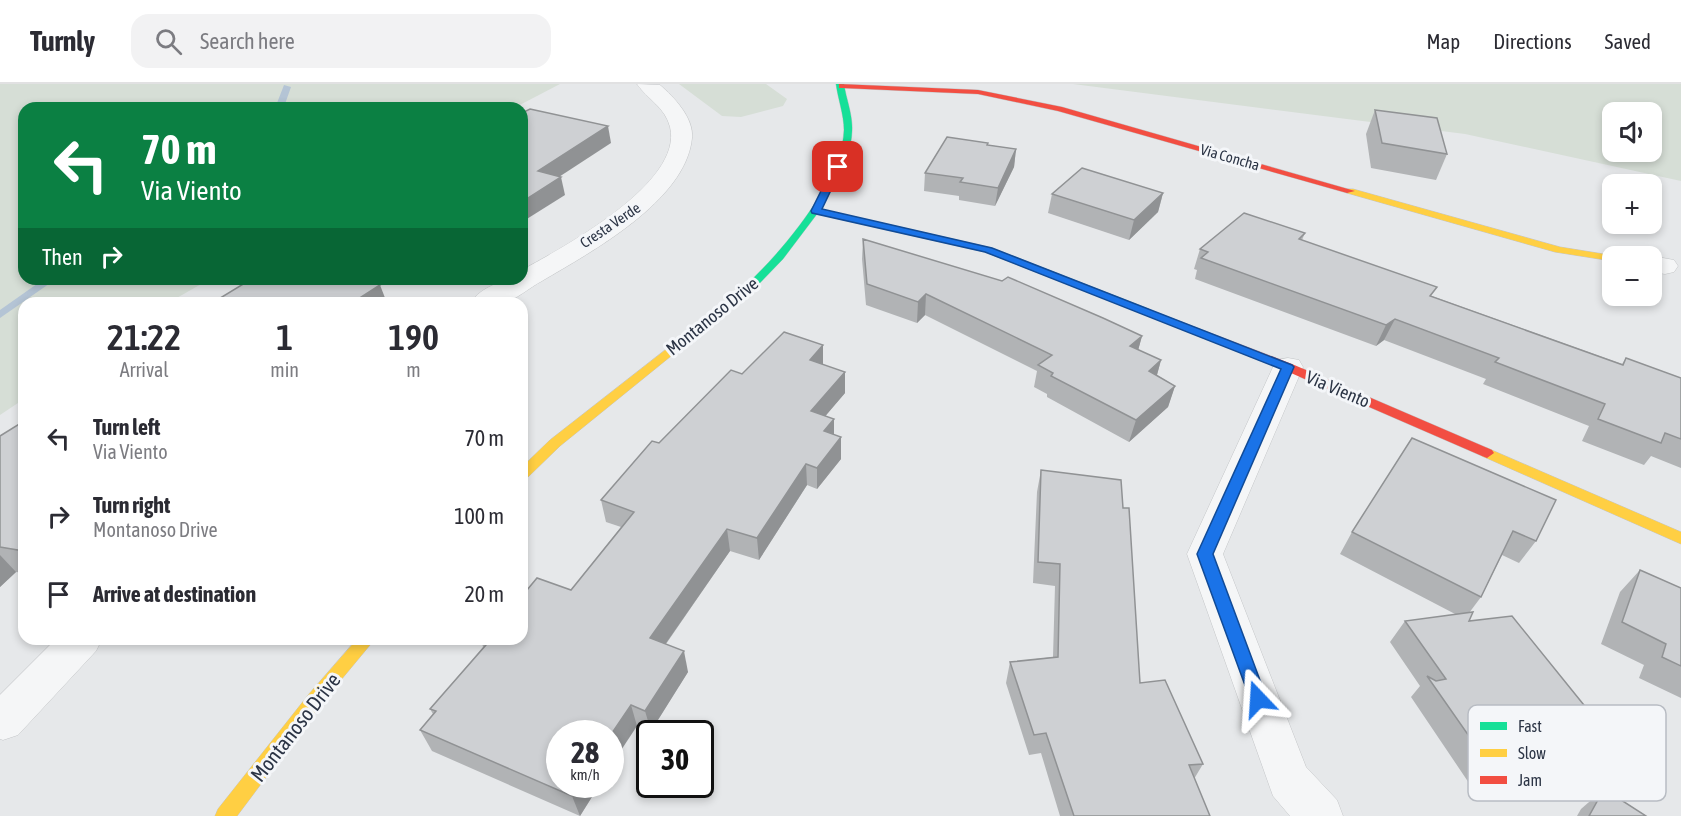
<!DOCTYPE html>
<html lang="en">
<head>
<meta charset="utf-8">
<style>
	:root { --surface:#fff; --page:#f2f2f3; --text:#2b2b33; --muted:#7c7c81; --line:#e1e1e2 }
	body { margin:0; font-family:"Asap Condensed",sans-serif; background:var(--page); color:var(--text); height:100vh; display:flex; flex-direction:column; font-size:22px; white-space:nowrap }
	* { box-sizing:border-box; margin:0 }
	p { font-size:20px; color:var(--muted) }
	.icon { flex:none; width:33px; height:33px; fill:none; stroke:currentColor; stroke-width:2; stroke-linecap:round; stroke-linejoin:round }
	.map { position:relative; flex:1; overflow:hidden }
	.sheet { position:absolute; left:18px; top:213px; width:510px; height:348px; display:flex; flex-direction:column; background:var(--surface); border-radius:18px; box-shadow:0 3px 9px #0003 }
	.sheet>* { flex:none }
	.top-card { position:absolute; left:18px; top:18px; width:510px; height:183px; border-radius:18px; box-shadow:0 3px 9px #0003; background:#0b8043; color:#fff; overflow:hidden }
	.buttons { position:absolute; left:1602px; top:18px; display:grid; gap:12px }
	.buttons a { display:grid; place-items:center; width:60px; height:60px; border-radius:12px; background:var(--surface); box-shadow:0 3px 9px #0003; font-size:30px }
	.speed { position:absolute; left:546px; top:636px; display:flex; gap:12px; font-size:30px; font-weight:700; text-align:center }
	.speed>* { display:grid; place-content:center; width:78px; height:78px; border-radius:50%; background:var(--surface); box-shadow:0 3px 9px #0003; line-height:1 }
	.speed small { font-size:15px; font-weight:400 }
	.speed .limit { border:3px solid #111; border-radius:9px; background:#fff; color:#111 }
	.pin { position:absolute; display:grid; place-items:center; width:51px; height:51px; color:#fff; margin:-26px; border-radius:12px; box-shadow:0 3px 9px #0006 }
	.me { position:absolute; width:66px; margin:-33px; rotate:340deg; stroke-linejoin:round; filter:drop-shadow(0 0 4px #0008) }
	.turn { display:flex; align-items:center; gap:21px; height:126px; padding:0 24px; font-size:27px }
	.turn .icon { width:78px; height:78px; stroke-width:2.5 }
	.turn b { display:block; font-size:42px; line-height:51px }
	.then { display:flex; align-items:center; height:57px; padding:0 24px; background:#0003; gap:12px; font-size:22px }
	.eta { display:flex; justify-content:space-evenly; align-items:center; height:102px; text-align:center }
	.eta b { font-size:36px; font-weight:600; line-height:42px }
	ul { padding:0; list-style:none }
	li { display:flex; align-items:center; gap:18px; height:78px; padding:0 24px }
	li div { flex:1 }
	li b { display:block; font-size:22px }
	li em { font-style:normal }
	header { display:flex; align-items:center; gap:36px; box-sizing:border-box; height:84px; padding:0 30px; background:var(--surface); border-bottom:2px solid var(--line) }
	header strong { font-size:28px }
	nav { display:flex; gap:33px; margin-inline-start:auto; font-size:21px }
	.search { width:420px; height:54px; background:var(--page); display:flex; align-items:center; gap:15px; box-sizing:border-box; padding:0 21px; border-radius:18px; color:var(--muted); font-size:22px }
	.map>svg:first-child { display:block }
	.green { fill:#d6ded6; fill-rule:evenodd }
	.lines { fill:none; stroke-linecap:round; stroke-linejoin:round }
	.stream { fill:#b4c4d5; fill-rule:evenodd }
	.street-casing { stroke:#c4c6c8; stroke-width:1 }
	.fast-casing { stroke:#c4c6c8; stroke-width:1 }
	.slow-casing { stroke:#c4c6c8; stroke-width:1 }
	.jam-casing { stroke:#c4c6c8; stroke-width:1 }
	.street { fill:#f5f6f7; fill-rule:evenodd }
	.fast { fill:#16e098; fill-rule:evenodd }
	.slow { fill:#ffcf43; fill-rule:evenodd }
	.jam { fill:#f24e42; fill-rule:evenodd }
	.wall { fill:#b1b3b5 }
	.shaded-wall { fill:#909294 }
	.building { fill:#ced0d3; stroke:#909294; stroke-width:1.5 }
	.route { fill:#1a73e8; stroke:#114b97; stroke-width:1.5 }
	.labels { text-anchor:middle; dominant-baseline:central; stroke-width:6; stroke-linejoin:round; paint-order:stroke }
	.far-street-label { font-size:15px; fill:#2b3445; stroke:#f4f6f9 }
	.street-label { font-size:18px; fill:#2b3445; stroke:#f4f6f9 }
	.near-street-label { font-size:21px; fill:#2b3445; stroke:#f4f6f9 }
	.key { fill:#f4f6f9; stroke:#b8bcc3; stroke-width:1.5 }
	.key-label { font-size:16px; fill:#2b3445 }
</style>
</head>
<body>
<header>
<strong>Turnly</strong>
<div class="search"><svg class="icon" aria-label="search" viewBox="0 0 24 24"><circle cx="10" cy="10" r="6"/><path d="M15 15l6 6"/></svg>Search here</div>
<nav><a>Map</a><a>Directions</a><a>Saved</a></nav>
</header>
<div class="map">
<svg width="1681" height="732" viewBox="0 0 1681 732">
	<rect width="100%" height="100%" fill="#e6e8ea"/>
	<g class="green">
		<polygon points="0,0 560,0 514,24 24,24 24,195 210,195 168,219 24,219 24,315 0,331"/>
		<polygon points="679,0 766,0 787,15 783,22 741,33 722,32"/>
		<path d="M1073 0H1681V97L1465 50ZM1612 28H1652V68H1612Z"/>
	</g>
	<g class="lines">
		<g class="stream">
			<polygon points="284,1 291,3 285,20 280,24 271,24 277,19"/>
			<polygon points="44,195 56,195 0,234 0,226"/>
		</g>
		<g class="street-casing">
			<g id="street">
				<path d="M637 0 660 1C674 13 694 34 692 54 686 117 591 168 542 197 530 203 515 217 502 219 492 221 480 219 470 219 481 203 504 195 522 195V186C562 164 684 99 670 43 665 23 648 16 637 0Z"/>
				<polygon points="1651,172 1652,172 1674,176 1678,182 1674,188 1665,190 1652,188"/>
				<polygon points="1288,274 1299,276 1303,283 1223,470 1306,683 1337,716 1343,732 1290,732 1273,712 1187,470 1273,283 1277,276"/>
				<polygon points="56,555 102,555 96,567 18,651 3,656 0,655 0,611"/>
			</g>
		</g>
		<g class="fast-casing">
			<path id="fast" d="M836 0H844C846 15 853 31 852 47 851 75 834 102 820 125L992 164 1149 225V229H1141L985 168 817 130 783 175 755 204H747V200C782 168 843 95 844 46 844 31 838 15 836 0Z"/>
		</g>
		<g class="slow-casing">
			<g id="slow">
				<polygon points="1347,105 1353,105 1560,163 1616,172 1612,172 1612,177 1555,168 1347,109"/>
				<polygon points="751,199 755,200 755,204 560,362 527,394 522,396 522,383 550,356"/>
				<polygon points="1487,364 1681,448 1681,460 1482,372 1480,369 1482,366"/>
				<polygon points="357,555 375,555 321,620 237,732 215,732 218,725 309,610"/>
			</g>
		</g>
		<g class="jam-casing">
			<g id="jam">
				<polygon points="839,0 978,6 1062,23 1355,107 1347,109 1058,27 978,10 842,4 839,4"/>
				<polygon points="1145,224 1292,280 1492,366 1494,369 1487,374 1482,372 1284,286 1141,229 1139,227"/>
			</g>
		</g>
		<use href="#street" class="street"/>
		<use href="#fast" class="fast"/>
		<use href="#slow" class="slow"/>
		<use href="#jam" class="jam"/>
	</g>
	<g class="wall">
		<polygon points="1375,26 1447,70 1436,96 1371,84 1366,50"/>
		<polygon points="988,61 1016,65 1014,83 995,122 959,116 959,112 924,107 925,89"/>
		<polygon points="1163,109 1158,128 1129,156 1048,129 1052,110"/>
		<polygon points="1305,149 1302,156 1432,212 1622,280 1626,274 1681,294 1681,384 1651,372 1644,381 1582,357 1589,342 1483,300 1486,295 1384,256 1376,262 1195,195 1197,186 1194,185 1200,165"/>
		<polygon points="863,155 1142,252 1138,266 1161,276 1157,291 1175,302 1168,323 1129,358 1047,313 1047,310 1034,303 1037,287 925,231 917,239 866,221 862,175"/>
		<polygon points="823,261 823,281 845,288 845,309 825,332 834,351 841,353 841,375 817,405 807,401 759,476 730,467 666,560 688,588 651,647 637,642 560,700 600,700 580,732 432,667 420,646 433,630 430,625 483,563 482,559 571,506 621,443 606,438 601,416 659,359 742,290"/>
		<polygon points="24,337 24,489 16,488 0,503 0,352"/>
		<polygon points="1412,354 1536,457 1519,479 1502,471 1481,513 1469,529 1469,537 1596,636 1563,667 1548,669 1558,675 1537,695 1473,705 1411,613 1420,602 1390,558 1405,537 1457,531 1340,470 1352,448"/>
		<polygon points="1041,386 1123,424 1140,599 1203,680 1194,695 1210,732 1060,732 1041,669 1029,671 1006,599 1010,578 1053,573 1055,502 1033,499 1037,408"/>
		<polygon points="1640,486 1681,504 1681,614 1639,594 1644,581 1601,560 1620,508"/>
		<polygon points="1604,705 1646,732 1577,732 1581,725"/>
	</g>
	<g class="shaded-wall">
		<polygon points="608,42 611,59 542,104 538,87"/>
		<polygon points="1016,65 1014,83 995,122 998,104"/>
		<polygon points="561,93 565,111 522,138 522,118"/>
		<polygon points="1163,109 1158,128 1129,156 1134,136"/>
		<polygon points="380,201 387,219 352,219"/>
		<polygon points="926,210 925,231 917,239 918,218"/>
		<polygon points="1395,235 1384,256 1376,262 1386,241"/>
		<polygon points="1142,252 1136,274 1130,262"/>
		<polygon points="823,261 823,282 810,276"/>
		<polygon points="1161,276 1155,298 1149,287"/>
		<polygon points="845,288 845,309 811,349 811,327"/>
		<polygon points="1175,302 1168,323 1129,358 1136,336"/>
		<polygon points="834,335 834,357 824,347"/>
		<polygon points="841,353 841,375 817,405 817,384"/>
		<polygon points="806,380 807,401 759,476 757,454"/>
		<polygon points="727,445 730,467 655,575 650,554"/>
		<polygon points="0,471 16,488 0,503"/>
		<polygon points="684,567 688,588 651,647 645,627"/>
		<polygon points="631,621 637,642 610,683 610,652"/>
		<polygon points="579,700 600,700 580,732 572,712"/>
	</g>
	<g class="building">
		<polygon points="530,25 608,42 538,87 561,93 522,118 522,29"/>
		<polygon points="1375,26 1437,34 1447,70 1382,59"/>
		<polygon points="947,53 988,59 987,61 1016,65 998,104 960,98 963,94 925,89"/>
		<polygon points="1082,84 1163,109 1134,136 1052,110"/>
		<polygon points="1244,129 1305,149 1299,155 1437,203 1430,212 1623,281 1626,274 1681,294 1681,355 1665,349 1661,359 1598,335 1605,320 1495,278 1499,274 1395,235 1386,241 1201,174 1208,168 1200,165"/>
		<polygon points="863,155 1002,197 1008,193 1103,234 1142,252 1130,262 1161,276 1149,287 1175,302 1136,336 1051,292 1053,289 1038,281 1052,271 926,210 918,218 867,200"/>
		<polygon points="247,195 361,195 380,201 352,219 212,219 250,196"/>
		<polygon points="784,248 823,261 810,276 845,288 811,327 834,335 824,347 841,353 817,384 806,380 757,454 727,445 650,554 684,567 645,627 631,621 610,652 610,650 560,650 560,700 579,700 572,712 420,646 436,627 430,625 486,561 482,559 485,555 522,555 522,512 537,494 571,506 634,428 601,416 652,357 659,359 731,286 742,290"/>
		<polygon points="24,337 24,467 0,463 0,352"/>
		<polygon points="1412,354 1556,416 1536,457 1513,447 1481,513 1352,448"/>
		<polygon points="1041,386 1121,396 1123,424 1129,424 1140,599 1165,596 1203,680 1189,681 1210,732 1074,732 1046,649 1034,651 1010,578 1058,573 1060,480 1038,478"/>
		<polygon points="1640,486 1681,504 1681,582 1662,573 1666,560 1622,538"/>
		<polygon points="1473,528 1469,537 1512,532 1596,636 1578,638 1585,647 1525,654 1558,675 1492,685 1427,592 1436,597 1446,595 1405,537"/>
		<polygon points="1604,705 1646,732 1589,732"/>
	</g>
	<polygon class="route" points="838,80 842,83 822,125 992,164 1292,281 1294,283 1213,470 1267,615 1265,620 1258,622 1252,620 1250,615 1197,470 1281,285 985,168 812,129 811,127 833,83"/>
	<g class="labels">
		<g class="far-street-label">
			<text transform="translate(1230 73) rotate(16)">Via Concha</text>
			<text transform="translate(610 141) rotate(-34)">Cresta Verde</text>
		</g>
		<g class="street-label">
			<text transform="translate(712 232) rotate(-39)">Montanoso Drive</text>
			<text transform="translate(1338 305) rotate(23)">Via Viento</text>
		</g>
		<g class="near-street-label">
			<text transform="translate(295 643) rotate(-52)">Montanoso Drive</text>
		</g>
	</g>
	<rect x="1468" y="621" width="198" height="96" rx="9" class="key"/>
	<rect x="1480" y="638" width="27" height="8" fill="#16e098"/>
	<rect x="1480" y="665" width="27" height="8" fill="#ffcf43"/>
	<rect x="1480" y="692" width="27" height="8" fill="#f24e42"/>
	<g class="key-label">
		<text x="1518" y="648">Fast</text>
		<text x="1518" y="675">Slow</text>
		<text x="1518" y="702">Jam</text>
	</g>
</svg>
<div class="buttons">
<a><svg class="icon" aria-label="sound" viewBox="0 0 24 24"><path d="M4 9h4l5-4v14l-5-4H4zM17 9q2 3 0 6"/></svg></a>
<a>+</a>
<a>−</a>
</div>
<div class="speed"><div>28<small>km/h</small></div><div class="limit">30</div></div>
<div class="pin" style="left:838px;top:83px;background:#d93025"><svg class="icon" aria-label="arrive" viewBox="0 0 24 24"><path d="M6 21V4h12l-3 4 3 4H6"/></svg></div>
<svg class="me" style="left:1258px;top:615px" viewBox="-20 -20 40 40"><path d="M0-17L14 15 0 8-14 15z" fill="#1a73e8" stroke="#fff" stroke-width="4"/></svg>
<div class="top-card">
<div class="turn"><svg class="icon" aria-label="left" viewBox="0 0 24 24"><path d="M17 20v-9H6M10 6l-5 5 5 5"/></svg><div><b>70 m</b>Via Viento</div></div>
<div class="then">Then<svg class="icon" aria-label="right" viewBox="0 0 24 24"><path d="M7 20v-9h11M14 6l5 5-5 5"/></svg></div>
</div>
<section class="sheet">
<div class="eta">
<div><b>21:22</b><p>Arrival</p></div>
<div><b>1</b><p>min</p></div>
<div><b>190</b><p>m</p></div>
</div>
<ul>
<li><svg class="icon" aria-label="left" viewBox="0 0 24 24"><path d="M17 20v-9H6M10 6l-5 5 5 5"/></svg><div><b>Turn left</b><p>Via Viento</p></div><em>70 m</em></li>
<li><svg class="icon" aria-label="right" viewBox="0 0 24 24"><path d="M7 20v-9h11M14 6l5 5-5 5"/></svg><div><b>Turn right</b><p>Montanoso Drive</p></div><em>100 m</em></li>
<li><svg class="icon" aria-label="arrive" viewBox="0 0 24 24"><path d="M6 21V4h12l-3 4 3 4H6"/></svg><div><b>Arrive at destination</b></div><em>20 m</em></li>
</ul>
</section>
</div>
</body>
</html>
